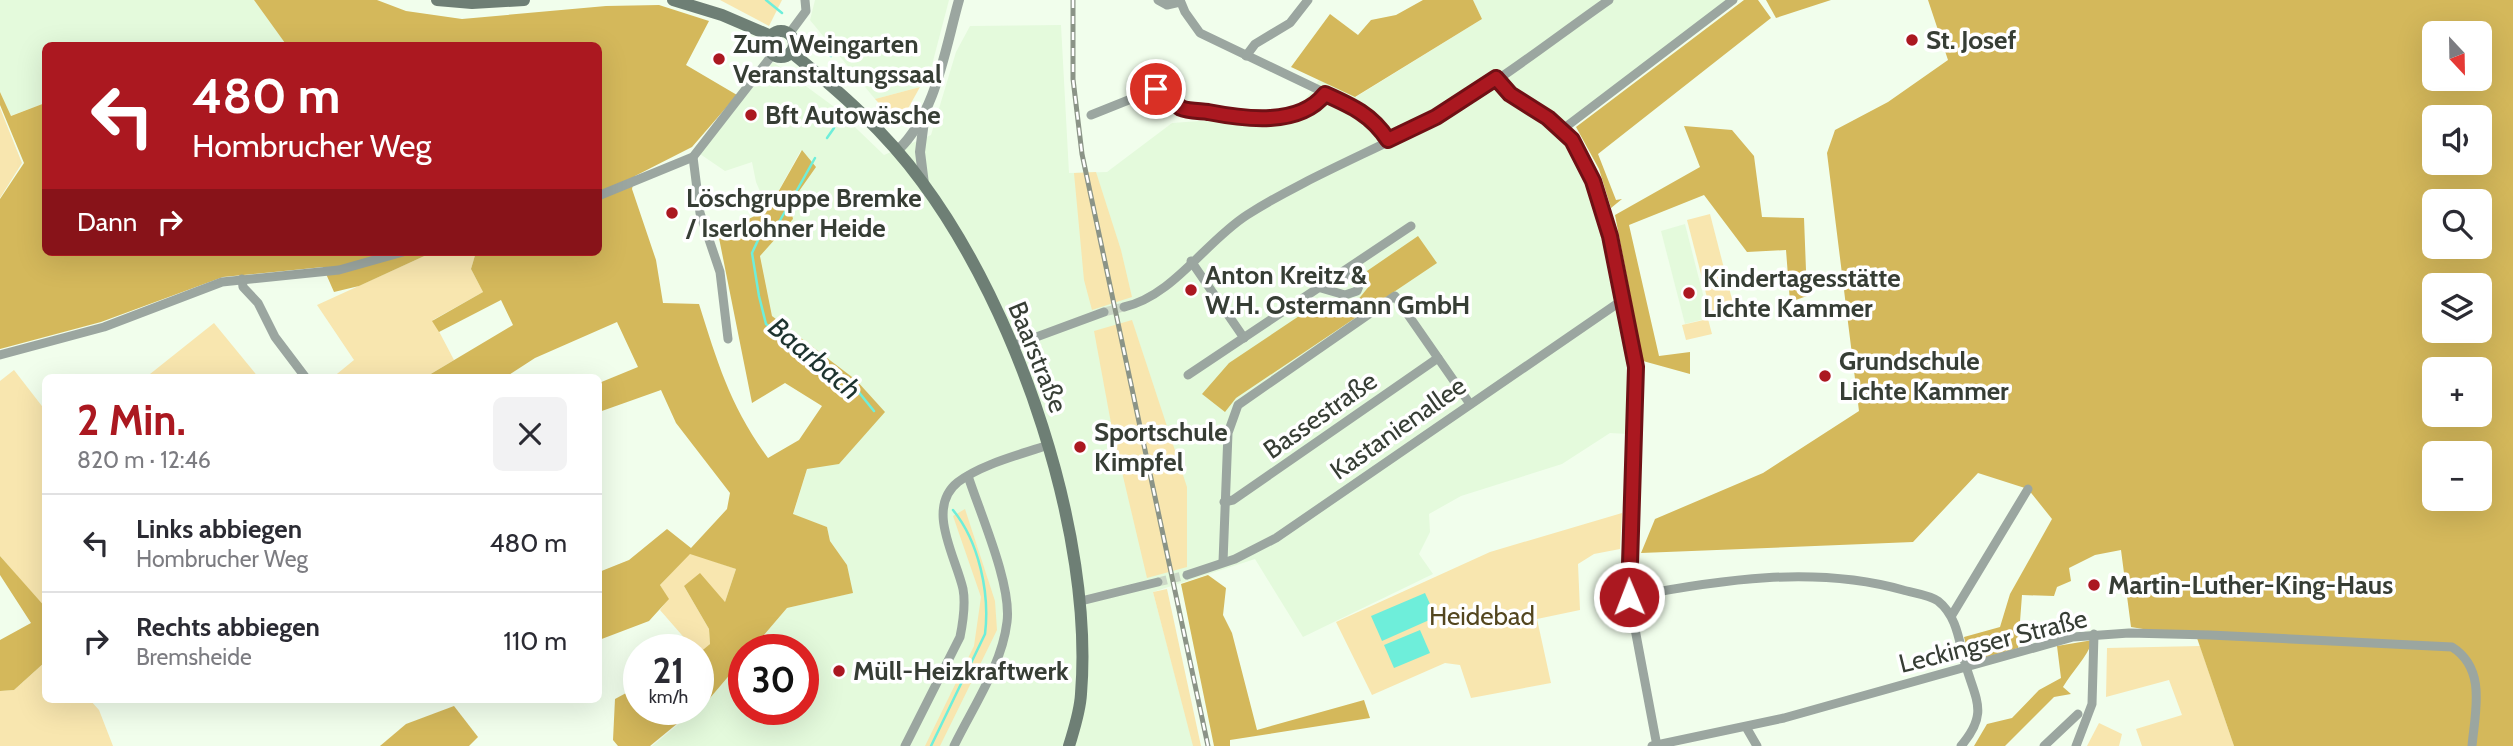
<!DOCTYPE html>
<html lang="de">
<head>
<meta charset="utf-8">
<style>
	:root { --surface:#fff; --page:#f2f2f3; --text:#2b2b33; --muted:#7c7c81; --line:#e1e1e2; --accent:#ab1820 }
	body { margin:0; font-family:Cabin,sans-serif; background:var(--page); color:var(--text); height:100vh; display:flex; flex-direction:column; font-size:26px; white-space:nowrap }
	* { box-sizing:border-box; margin:0 }
	p { font-size:23px; color:var(--muted) }
	.icon { flex:none; width:38px; height:38px; fill:none; stroke:currentColor; stroke-width:2; stroke-linecap:round; stroke-linejoin:round }
	.map { position:relative; flex:1; overflow:hidden }
	.panel { position:absolute; left:42px; top:374px; width:560px; height:329px; display:flex; flex-direction:column; background:var(--surface); border-radius:10px; box-shadow:0 7px 28px #0002 }
	.panel>* { flex:none }
	.hud { position:absolute; left:42px; top:42px; width:560px; height:214px; border-radius:10px; box-shadow:0 7px 28px #0002; background:#ab1820; color:#fff; overflow:hidden }
	.needle { width:46px; rotate:158deg }
	.tools { position:absolute; left:2422px; top:21px; display:grid; gap:14px }
	.tools a { display:grid; place-items:center; width:70px; height:70px; border-radius:10px; background:var(--surface); box-shadow:0 7px 28px #0002; font-size:35px }
	.speed { position:absolute; left:623px; top:634px; display:flex; gap:14px; font-size:35px; font-weight:700; text-align:center }
	.speed>* { display:grid; place-content:center; width:91px; height:91px; border-radius:50%; background:var(--surface); box-shadow:0 7px 28px #0002; line-height:1 }
	.speed small { font-size:18px; font-weight:400 }
	.speed .limit { border:10px solid #d22; background:#fff; color:#111 }
	.pin { position:absolute; display:grid; place-items:center; width:60px; height:60px; color:#fff; margin:-30px; border:4px solid #fff; border-radius:50%; box-shadow:0 2px 7px #0007 }
	.me { position:absolute; width:77px; margin:-38px; rotate:359deg; stroke-linejoin:round; filter:drop-shadow(0 0 5px #0008) }
	.turn { display:flex; align-items:center; gap:24px; height:147px; padding:0 35px; font-size:32px }
	.turn .icon { width:91px; height:91px; stroke-width:2.5 }
	.turn b { display:block; font-size:49px; line-height:60px }
	.then { display:flex; align-items:center; height:66px; padding:0 35px; background:#0003; gap:14px; font-size:26px }
	.round { display:grid; place-items:center; flex:none; width:74px; height:74px; border-radius:10px; background:var(--page) }
	.head { display:flex; align-items:center; justify-content:space-between; height:119px; padding:0 35px }
	h1 { font-size:42px; font-weight:700; line-height:52px; color:var(--accent) }
	ul { padding:0; list-style:none }
	li { display:flex; align-items:center; gap:21px; height:98px; padding:0 35px; border-top:2px solid var(--line) }
	li div { flex:1 }
	li b { display:block; font-size:26px }
	li em { font-style:normal }
	.map>svg:first-child { display:block }
	.built { fill:#e4fadc }
	.green { fill:#f8e6af }
	.forest { fill:#d4b85b; fill-rule:evenodd }
	.water { fill:#6eeeda }
	.lines { fill:none; stroke-linecap:round; stroke-linejoin:round }
	.stream { stroke:#6eeeda; stroke-width:2.5 }
	.minor-tunnel { stroke:#ccd8c7; stroke-width:9; stroke-dasharray:9 4.5; stroke-linecap:butt }
	.minor { stroke:#9ba6a0; stroke-width:9 }
	.tertiary { stroke:#9ba6a0; stroke-width:10 }
	.secondary { stroke:#6e7f75; stroke-width:12 }
	.rail-casing { stroke:#8b9487; stroke-width:5 }
	.rail { stroke:#fff; stroke-width:2.5; stroke-dasharray:8; stroke-linecap:butt }
	.route-casing { stroke:#6f1015; stroke-width:18 }
	.route { stroke:#ab1820; stroke-width:12 }
	.poi-dot { fill:#ab1820; stroke:#fff; stroke-width:2.5 }
	.labels { text-anchor:middle; dominant-baseline:central; stroke-width:7; stroke-linejoin:round; paint-order:stroke }
	.poi-label { font-size:26px; font-weight:bold; fill:#373e35; stroke:#fff; text-anchor:start }
	.street-label { font-size:26px; fill:#373e35; stroke:#fff }
	.park-label { font-size:26px; fill:#53461f; stroke:#fff }
	.water-label { font-size:28px; font-style:italic; fill:#1d332f; stroke:#fff }
</style>
</head>
<body>
<div class="map">
<svg width="2513" height="746" viewBox="0 0 2513 746">
	<rect width="100%" height="100%" fill="#f1feec"/>
	<g class="built">
		<polygon points="0,0 254,0 286,44 46,46 45,103 10,116 0,92"/>
		<polygon points="815,0 949,0 932,65 920,87 875,99 810,20"/>
		<polygon points="1473,0 1738,0 1669,52 1586,106 1560,135 1572,147 1608,236 1616,292 1625,328 1628,434 1610,433 1562,464 1461,496 1429,514 1430,532 1419,554 1433,574 1303,637 1255,559 1153,592 1194,746 652,746 710,698 744,658 744,709 803,709 803,649 752,649 787,608 852,593 847,565 830,541 827,527 793,515 807,469 856,380 772,316 760,255 793,219 790,204 801,150 768,210 756,182 752,162 725,171 700,154 773,62 833,106 884,155 931,135 956,52 970,26 1061,25 1069,173 1107,172 1172,123 1281,115 1302,104 1319,80 1356,97 1482,19"/>
		<polygon points="1685,224 1709,318 1685,324 1661,231"/>
	</g>
	<g class="green">
		<polygon points="720,0 782,0 769,26"/>
		<polygon points="920,87 905,114 899,118 889,114 875,99"/>
		<polygon points="0,108 22,163 0,198"/>
		<polygon points="1096,172 1121,250 1132,297 1092,310 1084,280 1074,173"/>
		<polygon points="1710,214 1734,307 1711,313 1687,220"/>
		<polygon points="433,252 476,252 471,269 483,292 433,320 454,360 424,378 332,378 354,360 317,305"/>
		<polygon points="1708,319 1712,334 1686,340 1682,325"/>
		<polygon points="1132,320 1187,487 1187,567 1147,578 1113,434 1094,331"/>
		<polygon points="214,323 259,378 145,378"/>
		<polygon points="14,370 45,410 45,608 0,556 0,381"/>
		<polygon points="965,509 995,601 997,630 940,746 925,746 974,646 981,597 953,516"/>
		<polygon points="1622,513 1620,549 1594,554 1578,564 1580,610 1537,619 1551,683 1471,698 1460,665 1445,663 1372,695 1336,622 1490,552"/>
		<polygon points="690,553 736,569 725,602 684,586 709,629 710,644 699,655 698,649 694,649 660,610 668,599 660,585"/>
		<polygon points="1167,589 1201,746 1193,746 1153,592"/>
		<polygon points="2200,646 2234,746 2142,746 2136,729 2182,715 2169,680 2106,697 2107,648"/>
		<polygon points="45,662 46,700 90,700 99,710 113,746 0,746 0,691 14,690"/>
		<polygon points="2099,723 2122,734 2119,746 2087,746"/>
	</g>
	<g class="forest">
		<path d="M254 0H377L406 11 462 19 606 6 659 5 709 21 686 65 737 95 692 147 635 176 632 189 656 260 663 303 699 304C718 364 730 406 768 458L799 440 822 406 785 383 752 403 718 233 768 210 802 150 816 167 790 204 793 219 760 256 772 316 856 380 885 412 839 464 807 469 793 514 827 527 830 541 847 565 853 593 787 608 752 649H744V658L710 698 698 706V654L710 644 709 629 684 586 700 573 725 602 736 569 690 554 660 585 669 599 649 621 599 640V572L629 560 667 529 691 548 727 509 730 493 676 423 661 390 599 412V383L638 367 617 322 535 358 504 378H424L513 325 501 300 439 332 432 321 483 292 471 269 476 252H598V46L279 45 285 43Z"/>
		<polygon points="1423,0 1473,0 1482,19 1355,97 1291,67 1330,14 1358,35 1371,20 1396,15"/>
		<polygon points="1744,0 1758,0 1771,18 1598,154 1616,200 1622,199 1611,208 1599,169 1576,127"/>
		<polygon points="1766,0 1831,0 1776,18"/>
		<path d="M1928 0H2513V746H2234L2197 638 2131 627 2121 550 2095 555 2069 568 2071 581 2057 587 2054 596 2022 595 2018 648 1970 662 1964 637 2000 627 2010 594 2052 519 2028 489 1978 473 1913 542 1641 553 1655 519 1763 473 1859 411 1827 153 1835 130 1888 102 1948 60ZM2434 33H2480V79H2434ZM2434 117H2480V163H2434ZM2434 201H2480V247H2434ZM2434 285H2480V331H2434ZM2434 369H2480V415H2434ZM2434 453H2480V499H2434Z"/>
		<polygon points="0,92 11,116 45,103 46,252 433,252 359,286 334,292 323,267 223,277 101,322 0,349 0,199 24,163 0,105"/>
		<polygon points="1684,126 1732,130 1754,156 1762,217 1804,218 1807,296 1790,302 1786,250 1747,252 1704,195 1629,225 1659,356 1690,352 1690,374 1643,361 1615,215 1700,167"/>
		<polygon points="1418,236 1437,263 1236,398 1225,412 1202,394 1229,363 1323,300 1357,301 1370,285 1367,271"/>
		<polygon points="0,556 46,608 45,662 14,690 0,691 0,640 31,623 0,575"/>
		<polygon points="1208,575 1226,588 1223,615 1232,633 1257,730 1364,700 1370,718 1230,740 1230,746 1214,746 1181,584"/>
		<path d="M2093 640C2086 659 2073 670 2063 687L2071 694 2054 697 2005 746H1974L1987 724 2012 718 2039 690 2061 678 2057 646Z"/>
		<polygon points="639,686 639,709 695,709 650,746 618,746 613,740 615,699"/>
		<polygon points="454,706 478,737 469,746 380,746 406,724"/>
	</g>
	<g class="water">
		<polygon points="1425,593 1436,617 1382,641 1371,616"/>
		<polygon points="1420,630 1430,653 1394,668 1384,645"/>
	</g>
	<g class="lines">
		<g class="stream">
			<polyline points="766,0 782,13"/>
			<polyline points="809,34 831,56"/>
			<polyline points="827,138 834,128 834,110"/>
			<polyline points="815,158 778,224 759,238 752,253 759,296 766,324 857,390 874,411"/>
			<path d="M931 746 985 634C990 593 979 542 953 510"/>
		</g>
		<g class="minor-tunnel">
			<polyline points="1104,312 1124,307"/>
			<polyline points="1158,582 1187,575"/>
		</g>
		<g class="minor">
			<polyline points="1158,0 1167,5 1180,2"/>
			<polyline points="1180,0 1185,12 1200,33 1363,111 1379,126 1389,140"/>
			<polyline points="789,34 806,11 805,0"/>
			<polyline points="1246,56 1255,44 1290,23 1308,0"/>
			<polyline points="1497,77 1510,95 1559,126 1572,140 1593,181 1610,236 1636,367 1629,597 1657,746"/>
			<path d="M1091 115 1156 89C1169 90 1171 102 1181 108 1187 111 1200 111 1207 112 1244 119 1299 127 1325 94"/>
			<polyline points="1563,129 1733,0"/>
			<polyline points="693,157 700,213 720,272 728,339"/>
			<polyline points="598,196 693,157 773,54"/>
			<polyline points="1191,261 1244,338"/>
			<polyline points="242,279 243,287 258,303 275,337 306,378"/>
			<polyline points="1321,288 1345,295 1357,291 1359,286 1356,277 1343,274"/>
			<path d="M1124 307C1173 296 1205 242 1247 215 1307 177 1374 151 1437 117 1497 84 1553 39 1609 0"/>
			<polyline points="1012,346 1104,312"/>
			<polyline points="0,355 104,327 222,282 339,270 403,252"/>
			<polyline points="1188,375 1411,226"/>
			<polyline points="1224,502 1233,500 1438,358"/>
			<polyline points="1223,562 1228,433 1238,405 1395,296 1470,404"/>
			<polyline points="1187,575 1235,559 1276,538 1624,299"/>
			<path d="M1629 597C1718 580 1814 565 1903 590 1914 593 1930 595 1938 601 1957 616 1959 641 1965 663 1976 701 1989 713 1961 746"/>
			<polyline points="1081,601 1158,582"/>
			<polyline points="1952,615 2028,489"/>
			<polyline points="1746,727 1757,746"/>
			<path d="M905 746 960 637C963 622 966 605 963 589 956 557 925 508 958 482 982 464 1019 455 1048 445"/>
			<path d="M954 746C973 707 1002 665 1007 622 1012 585 980 513 968 476"/>
			<path d="M1652 746 1784 718 2073 637 2129 633 2210 635 2452 647C2487 669 2475 712 2472 746"/>
			<polyline points="2044,746 2078,714"/>
			<polyline points="2076,746 2092,704 2094,634"/>
		</g>
		<g class="tertiary">
			<path d="M898 150C936 114 945 49 959 0"/>
			<polyline points="924,184 920,152 924,121"/>
		</g>
		<g class="secondary">
			<polyline points="437,0 472,3 524,0"/>
			<polyline points="673,0 722,15 771,36"/>
			<circle cx="781" cy="44" r="13"/>
			<path d="M791 52C840 92 885 131 922 182 1018 311 1094 534 1081 694 1080 712 1074 729 1069 746"/>
		</g>
		<g class="rail-casing">
			<polyline id="rail" points="1073,0 1073,79 1082,154 1208,746"/>
		</g>
		<use href="#rail" class="rail"/>
	</g>
	<g class="lines">
		<g class="route-casing">
			<path id="route" d="M1156 89C1169 90 1171 102 1181 108 1187 111 1200 111 1208 112 1244 119 1299 127 1325 94 1352 106 1372 115 1388 140L1436 117 1496 78 1510 94 1548 118 1572 140 1593 181 1610 236 1636 367 1629 597"/>
		</g>
		<use href="#route" class="route"/>
	</g>
	<g class="poi-dot">
		<circle cx="1912" cy="40" r="7"/>
		<circle cx="719" cy="59" r="7"/>
		<circle cx="751" cy="115" r="7"/>
		<circle cx="672" cy="213" r="7"/>
		<circle cx="1191" cy="290" r="7"/>
		<circle cx="1689" cy="293" r="7"/>
		<circle cx="1825" cy="376" r="7"/>
		<circle cx="1080" cy="447" r="7"/>
		<circle cx="2094" cy="585" r="7"/>
		<circle cx="839" cy="671" r="7"/>
	</g>
	<g class="labels">
		<g class="poi-label">
			<text x="1926" y="40">St. Josef</text>
			<text x="733" y="44">Zum Weingarten<tspan x="733" dy="30">Veranstaltungssaal</tspan></text>
			<text x="765" y="115">Bft Autowäsche</text>
			<text x="686" y="198">Löschgruppe Bremke<tspan x="686" dy="30">/ Iserlohner Heide</tspan></text>
			<text x="1205" y="275">Anton Kreitz &amp;<tspan x="1205" dy="30">W.H. Ostermann GmbH</tspan></text>
			<text x="1703" y="278">Kindertagesstätte<tspan x="1703" dy="30">Lichte Kammer</tspan></text>
			<text x="1839" y="361">Grundschule<tspan x="1839" dy="30">Lichte Kammer</tspan></text>
			<text x="1094" y="432">Sportschule<tspan x="1094" dy="30">Kimpfel</tspan></text>
			<text x="2108" y="585">Martin-Luther-King-Haus</text>
			<text x="853" y="671">Müll-Heizkraftwerk</text>
		</g>
		<g class="street-label">
			<text transform="translate(1038 357) rotate(68)">Baarstraße</text>
			<text transform="translate(1320 415) rotate(-35)">Bassestraße</text>
			<text transform="translate(1398 428) rotate(-35)">Kastanienallee</text>
			<text transform="translate(1993 641) rotate(-14)">Leckingser Straße</text>
		</g>
		<g class="park-label">
			<text x="1482" y="616">Heidebad</text>
		</g>
		<g class="water-label">
			<text transform="translate(815 358) rotate(40)">Baarbach</text>
		</g>
	</g>
</svg>
<div class="tools">
<a><svg class="needle" viewBox="-14 -14 28 28"><path d="M0-13l5 13h-10z" fill="#e53935"/><path d="M0 13l5-13h-10z" fill="#7c7c81"/></svg></a>
<a><svg class="icon" aria-label="sound" viewBox="0 0 24 24"><path d="M4 9h4l5-4v14l-5-4H4zM17 9q2 3 0 6"/></svg></a>
<a><svg class="icon" aria-label="search" viewBox="0 0 24 24"><circle cx="10" cy="10" r="6"/><path d="M15 15l6 6"/></svg></a>
<a><svg class="icon" aria-label="layers" viewBox="0 0 24 24"><path d="M12 4l9 5-9 5-9-5zM3 14l9 5 9-5"/></svg></a>
<a>+</a>
<a>−</a>
</div>
<div class="speed"><div>21<small>km/h</small></div><div class="limit">30</div></div>
<div class="pin" style="left:1156px;top:89px;background:#d93025"><svg class="icon" aria-label="arrive" viewBox="0 0 24 24"><path d="M6 21V4h12l-3 4 3 4H6"/></svg></div>
<svg class="me" style="left:1629px;top:597px" viewBox="-20 -20 40 40"><circle r="17" fill="#ab1820" stroke="#fff" stroke-width="3"/><path d="M0-11L8 9 0 5-8 9z" fill="#fff"/></svg>
<div class="hud">
<div class="turn"><svg class="icon" aria-label="left" viewBox="0 0 24 24"><path d="M17 20v-9H6M10 6l-5 5 5 5"/></svg><div><b>480 m</b>Hombrucher Weg</div></div>
<div class="then">Dann<svg class="icon" aria-label="right" viewBox="0 0 24 24"><path d="M7 20v-9h11M14 6l5 5-5 5"/></svg></div>
</div>
<section class="panel">
<div class="head"><div><h1>2 Min.</h1><p>820 m · 12:46</p></div><a class="round"><svg class="icon" aria-label="close" viewBox="0 0 24 24"><path d="M6 6l12 12M18 6L6 18"/></svg></a></div>
<ul>
<li><svg class="icon" aria-label="left" viewBox="0 0 24 24"><path d="M17 20v-9H6M10 6l-5 5 5 5"/></svg><div><b>Links abbiegen</b><p>Hombrucher Weg</p></div><em>480 m</em></li>
<li><svg class="icon" aria-label="right" viewBox="0 0 24 24"><path d="M7 20v-9h11M14 6l5 5-5 5"/></svg><div><b>Rechts abbiegen</b><p>Bremsheide</p></div><em>110 m</em></li>
</ul>
</section>
</div>
</body>
</html>
